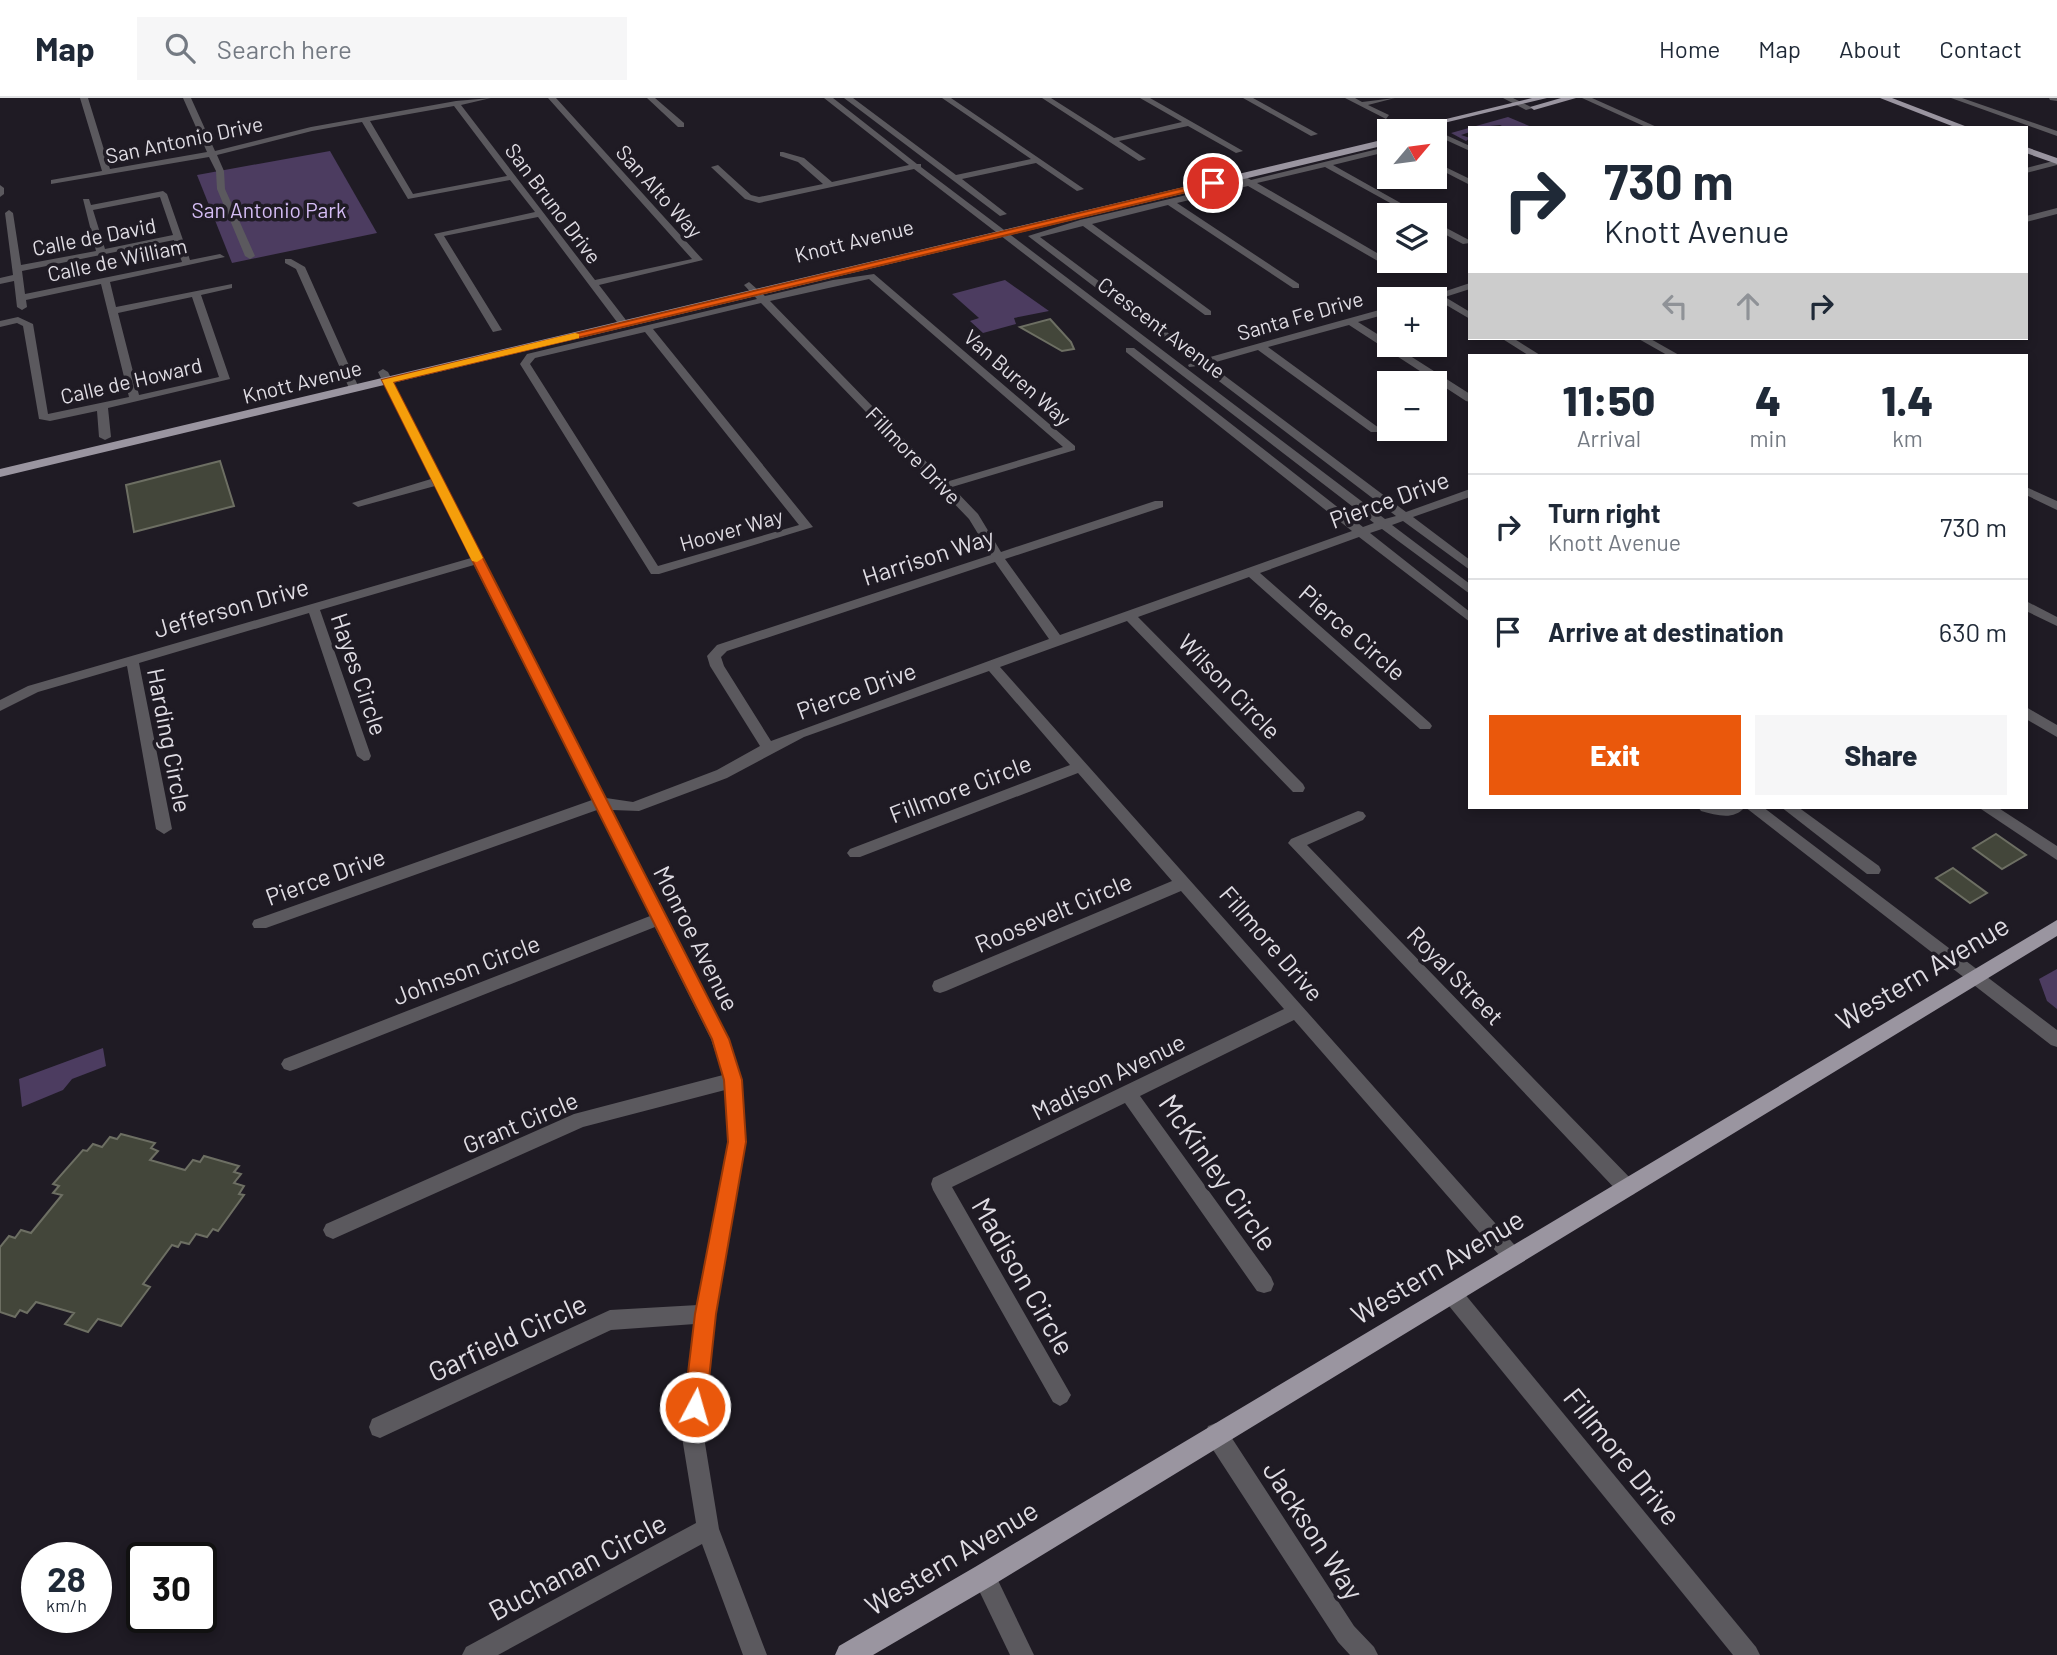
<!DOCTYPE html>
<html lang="en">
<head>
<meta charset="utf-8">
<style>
	:root { --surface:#fff; --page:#f6f6f7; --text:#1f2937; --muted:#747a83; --line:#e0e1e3; --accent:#ea580c }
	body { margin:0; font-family:Barlow,sans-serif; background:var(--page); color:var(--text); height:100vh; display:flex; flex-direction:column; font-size:26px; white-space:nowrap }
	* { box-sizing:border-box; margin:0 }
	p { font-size:23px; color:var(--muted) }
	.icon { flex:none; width:38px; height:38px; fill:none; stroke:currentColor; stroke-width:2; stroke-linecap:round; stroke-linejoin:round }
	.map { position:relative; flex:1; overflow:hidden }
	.details { position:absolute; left:1468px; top:256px; width:560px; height:455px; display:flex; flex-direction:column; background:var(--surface); border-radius:0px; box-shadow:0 4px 10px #0003 }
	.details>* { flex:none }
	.hud { position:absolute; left:1468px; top:28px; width:560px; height:214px; border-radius:0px; box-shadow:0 4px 10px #0003; background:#fff; color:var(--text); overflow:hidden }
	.needle { width:46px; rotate:61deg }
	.tools { position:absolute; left:1377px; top:21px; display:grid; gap:14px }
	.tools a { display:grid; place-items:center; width:70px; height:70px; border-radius:0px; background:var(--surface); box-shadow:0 4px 10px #0003; font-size:35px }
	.speed { position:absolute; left:21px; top:1444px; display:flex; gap:14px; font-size:35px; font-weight:700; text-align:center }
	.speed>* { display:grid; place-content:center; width:91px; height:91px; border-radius:50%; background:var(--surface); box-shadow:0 4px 10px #0003; line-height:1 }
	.speed small { font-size:18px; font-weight:400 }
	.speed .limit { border:4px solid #111; border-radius:10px; background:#fff; color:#111 }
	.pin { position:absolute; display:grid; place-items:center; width:60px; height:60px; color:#fff; margin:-30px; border:4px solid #fff; border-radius:50%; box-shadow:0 2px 7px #0007 }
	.me { position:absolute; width:77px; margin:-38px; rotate:6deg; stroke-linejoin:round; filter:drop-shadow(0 0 5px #0008) }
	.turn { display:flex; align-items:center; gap:24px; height:147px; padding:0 21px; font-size:32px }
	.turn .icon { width:91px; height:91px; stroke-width:2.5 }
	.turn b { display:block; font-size:49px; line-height:60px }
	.lanes { display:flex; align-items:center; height:66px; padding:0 21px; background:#0003; justify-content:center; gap:35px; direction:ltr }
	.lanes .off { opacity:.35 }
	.eta { display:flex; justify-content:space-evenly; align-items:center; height:119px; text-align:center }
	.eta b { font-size:42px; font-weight:800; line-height:49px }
	.cta { display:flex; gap:14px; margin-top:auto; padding:14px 21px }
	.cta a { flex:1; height:80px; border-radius:0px; background:var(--accent); color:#fff; font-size:28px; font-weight:800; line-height:80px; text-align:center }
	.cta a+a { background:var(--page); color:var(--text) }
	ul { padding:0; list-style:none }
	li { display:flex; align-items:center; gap:21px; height:105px; padding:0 21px; border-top:2px solid var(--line) }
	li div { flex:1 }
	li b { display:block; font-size:26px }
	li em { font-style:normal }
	header { display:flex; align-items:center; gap:42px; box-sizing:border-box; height:98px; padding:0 35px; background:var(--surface); border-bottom:2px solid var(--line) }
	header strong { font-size:33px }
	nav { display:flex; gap:38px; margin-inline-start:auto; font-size:24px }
	.search { width:490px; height:63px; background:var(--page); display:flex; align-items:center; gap:18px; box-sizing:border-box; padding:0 24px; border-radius:0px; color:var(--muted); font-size:26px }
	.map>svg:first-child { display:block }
	.green { fill:#4c3c60 }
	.building { fill:#43463a; stroke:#6d6f63; stroke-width:2 }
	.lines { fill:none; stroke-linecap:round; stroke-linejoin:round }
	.minor { fill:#5b595e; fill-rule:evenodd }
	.major { fill:#9a95a0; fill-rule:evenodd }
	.route { fill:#ea580c; stroke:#983908; stroke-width:2 }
	.slow { fill:#f59e0b }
	.labels { text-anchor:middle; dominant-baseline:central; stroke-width:7; stroke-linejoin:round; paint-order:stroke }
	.far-street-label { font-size:21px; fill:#dfdce3; stroke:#1f1b24 }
	.far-park-label { font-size:21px; fill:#d5bdf5; stroke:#1f1b24 }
	.street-label { font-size:24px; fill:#dfdce3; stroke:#1f1b24 }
	.near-street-label { font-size:28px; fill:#dfdce3; stroke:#1f1b24 }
</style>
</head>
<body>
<header>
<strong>Map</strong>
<div class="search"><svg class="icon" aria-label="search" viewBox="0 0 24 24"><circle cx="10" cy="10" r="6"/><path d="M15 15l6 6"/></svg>Search here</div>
<nav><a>Home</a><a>Map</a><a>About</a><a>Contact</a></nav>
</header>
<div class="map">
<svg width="2057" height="1557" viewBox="0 0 2057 1557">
	<rect width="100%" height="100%" fill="#1f1b24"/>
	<g class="green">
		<polygon points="1508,19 1534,30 1506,30 1500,27 1470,30 1470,34 1461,37 1470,40 1466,43 1451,35"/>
		<polygon points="330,53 377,135 232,165 197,77"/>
		<polygon points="1005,182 1049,213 1014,220 1016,226 983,235 970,223 979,220 952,196"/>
		<polygon points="2057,871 2057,911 2047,903 2039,881"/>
		<polygon points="103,950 106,968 72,981 63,992 22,1009 19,981"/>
	</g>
	<g class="building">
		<polygon points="1050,221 1071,244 1074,251 1062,253 1020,229"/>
		<polygon points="220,363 234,408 134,434 126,387"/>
		<polygon points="1996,736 2026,757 2002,771 1973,750"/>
		<polygon points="1953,770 1987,795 1970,805 1936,780"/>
		<polygon points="121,1036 155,1045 151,1050 158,1053 150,1062 185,1072 193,1062 200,1064 204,1058 239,1068 234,1074 241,1076 234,1085 244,1088 239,1096 244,1097 218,1133 213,1131 207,1139 196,1136 189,1146 181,1144 178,1149 172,1147 143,1186 150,1189 121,1228 98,1221 88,1234 65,1226 74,1215 36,1204 27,1215 20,1212 15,1219 0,1214 0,1149 9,1138 15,1140 21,1132 31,1135 62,1097 53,1095 59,1088 53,1086 83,1052 87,1053 93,1046 102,1049 110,1039 117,1041"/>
	</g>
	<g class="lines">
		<g class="minor">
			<path d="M80 0H88L110 71 207 54 183 0H191L215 53 311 29 456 3 491 0 461 7 595 182 692 161 548 0H556L703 162 599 187 629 226 624 229 620 228 538 119 444 138 502 232 493 234 434 136 535 114 510 82 408 101 362 24 312 33 217 57 224 73 225 91 255 158 250 161 245 158 217 91 216 73 209 59 51 86V82L102 73ZM454 8 507 78 413 96 370 23Z"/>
			<polygon points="647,0 655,0 684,25 684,29 678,29"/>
			<path d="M824 0H833L917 66H921V69L1385 421 1396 418 1199 268 1189 269 1188 267 1193 264 1028 138 1080 122 1242 84 1228 76V72H1234L1251 82 1390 48V53L1333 67 1422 117H1412L1325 69 1257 85 1389 162V166H1383L1248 88 1177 105 1299 186V190H1293L1168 107 1092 126 1211 213V217H1205L1083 128 1040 139 1203 261 1390 209V215L1358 224 1390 244V247H1393L1470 296V304L1466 303 1349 227 1268 249 1379 330V334H1371L1258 252 1209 266 1406 414 1470 391V399L1413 419 1470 462V472L1403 423 1392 427 1470 486V496L1382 431 1370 435 1470 514V524L1359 439 1260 475 1430 625 1432 628 1430 631H1420L1249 479 1138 519 1303 686 1305 690 1303 694H1293L1127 523 1000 569 1520 1153 1523 1159 1520 1165 1513 1168 1506 1165 1294 922 1140 998 1271 1179 1274 1186 1271 1193 1264 1195 1257 1193 1125 1005 952 1089 1067 1290 1071 1297 1067 1304 1060 1308 1053 1304 933 1092 931 1086 933 1080 1284 911 1181 793 946 893 940 895 934 893 932 888 934 883 1172 783 1078 675 860 759H850L847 755 850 751 1070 667 989 573 804 639 727 680 639 713 612 712 729 941 742 982 746 1044 716 1216 703 1333 719 1431 767 1557H743L702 1446 498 1557H462L466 1549 696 1425 681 1333 695 1226 611 1232 380 1340 372 1337 369 1329 372 1321 610 1212 698 1207 728 1044 725 992 583 1029 333 1141 326 1138 323 1132 326 1126 574 1016 723 977 711 941 655 829 296 971 290 973 284 971 281 966 284 961 650 818 597 712 266 830H254L252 826 254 822 592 702 474 467 320 512 371 658 369 662 364 663 357 658 309 515 139 565 172 731 164 736 156 731 127 568 38 594 0 613V602L28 588 471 460 435 388 358 409 352 405 431 381 378 274 383 271 388 274 606 700 633 704 717 672 760 648 710 568 707 558 717 547 991 457 969 421 761 205 653 231 813 429 659 476H651L520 266 527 256 757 201 744 187 749 184 765 198 833 182 874 176 1075 348V352L952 389 978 416 1001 454 1155 403H1163V409L1005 461 1060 537 1352 433 1126 254V250H1134L1363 429 1374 425 914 71 759 105 745 101 711 69 718 67 751 97 759 99 823 86 798 64 780 58V54H783L804 60 832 84 909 67ZM869 181 1063 349 946 384 770 203ZM645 234 799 427 658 468 530 266 535 260ZM995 464 1049 541 771 643 724 568 721 559 727 553Z"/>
			<polygon points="844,0 853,0 956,77 1031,61 942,0 951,0 1084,91 1077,93 1036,65 962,81 1007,116 1000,118"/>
			<polygon points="1042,0 1051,0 1114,40 1182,24 1140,0 1150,0 1243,53 1236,55 1188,28 1119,43 1146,61 1139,63"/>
			<polygon points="1243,0 1253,0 1318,36 1311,38"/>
			<polygon points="1345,0 1355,0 1362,4 1395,0 1368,7 1389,17 1386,21"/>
			<polygon points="1503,0 1513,0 1533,10 1526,12"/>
			<polygon points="1582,0 1592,0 1659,30 1648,30"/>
			<polygon points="1951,0 1962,0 2057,33 2057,38"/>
			<polygon points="2049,0 2057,0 2057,3 2050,2"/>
			<polygon points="1435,32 1470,48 1470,53 1435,37 1435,33 1432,33"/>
			<polygon points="2057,62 2057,67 2026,75 2026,70"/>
			<polygon points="1435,64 1470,81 1470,87 1435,69"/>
			<polygon points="0,87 4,90 4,96 0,99"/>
			<path d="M163 93 167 96 190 162 220 156 225 159 110 184 116 209 232 186V190L201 197 230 281 108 310 111 339 105 342 99 339 97 313 50 323 39 321 23 228 17 225 0 229V223L18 219 33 226 48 316 129 299 101 186 26 202 27 209 22 212 17 209 14 183 0 186V180L13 177 5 115 9 112 13 115 21 167 96 153 83 101H89L91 107ZM160 99 173 137 105 151 93 112ZM174 142 182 164 25 196 22 173ZM192 199 219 279 139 297 118 215Z"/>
			<polygon points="2057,110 2057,116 2026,124 2026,118"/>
			<polygon points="1435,124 1469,142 1470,145 1463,146 1435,131"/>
			<polygon points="285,161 291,161 305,169 359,290 358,292 349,290 296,171 285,165"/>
			<polygon points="1470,185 1470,191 1445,199 1470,214 1470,221 1436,201 1422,201"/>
			<polygon points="1501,240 1513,240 1540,257 1528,257"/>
			<polygon points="1637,240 1649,240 1679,257 1667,257"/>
			<polygon points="2026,389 2057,403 2057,412 2026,397"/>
			<polygon points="2026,503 2057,519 2057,528 2026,513"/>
			<polygon points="2026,609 2057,627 2057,639 2026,621"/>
			<path d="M1698 709H1763L2057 932V949L2051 947 1745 709C1733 723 1717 717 1701 713Z"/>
			<polygon points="1781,709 1798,709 1879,768 1881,772 1879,776 1867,776"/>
			<polygon points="1978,709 1997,709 2057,748 2057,762"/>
			<polygon points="1358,713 1363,714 1366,718 1363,722 1307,747 1634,1084 1637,1090 1634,1096 1627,1099 1620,1096 1288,745 1291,741"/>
			<polygon points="1452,1186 1459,1189 1756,1549 1760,1557 1733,1557 1445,1203 1442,1196 1445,1189"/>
			<polygon points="1216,1325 1224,1328 1354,1528 1374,1549 1378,1557 1350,1557 1338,1544 1208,1344 1205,1336 1208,1328"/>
			<polygon points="984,1466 992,1470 1034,1557 1010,1557 972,1478 976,1470"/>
		</g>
		<g class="major">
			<polygon points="1532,0 1547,0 1411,33 1397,33"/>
			<polygon points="1561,0 1576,0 1534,12 1530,9"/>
			<polygon points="1880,0 1892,0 1970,30 1957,30"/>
			<polygon points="1390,40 1390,46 0,379 0,371"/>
			<polygon points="2026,49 2057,60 2057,66 2026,55"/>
			<polygon points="2057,822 2057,838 993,1487 873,1557 835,1557 839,1548 975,1469"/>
		</g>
	</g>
	<polygon class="route" points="1213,83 1216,87 393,284 729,941 742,982 746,1044 716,1216 706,1309 703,1317 695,1320 687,1317 684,1309 695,1216 728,1044 724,982 712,941 382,282"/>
	<polygon class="slow" points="575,235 579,236 579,240 393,284 483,460 477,464 472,463 382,282"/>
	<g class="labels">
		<g class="far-street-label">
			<text transform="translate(184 41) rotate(-12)">San Antonio Drive</text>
			<text transform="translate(660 93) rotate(48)">San Alto Way</text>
			<text transform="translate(554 105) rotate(53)">San Bruno Drive</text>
			<text transform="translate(94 138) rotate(-11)">Calle de David</text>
			<text transform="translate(854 142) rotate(-14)">Knott Avenue</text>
			<text transform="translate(117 161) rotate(-12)">Calle de William</text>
			<text transform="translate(1300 217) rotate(-16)">Santa Fe Drive</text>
			<text transform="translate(1162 229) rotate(37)">Crescent Avenue</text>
			<text transform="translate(1018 279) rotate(41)">Van Buren Way</text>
			<text transform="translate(131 282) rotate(-13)">Calle de Howard</text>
			<text transform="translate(302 283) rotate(-14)">Knott Avenue</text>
			<text transform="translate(914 357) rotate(46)">Fillmore Drive</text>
			<text transform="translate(731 431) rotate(-16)">Hoover Way</text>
		</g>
		<g class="far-park-label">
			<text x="269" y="111">San Antonio Park</text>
		</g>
		<g class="street-label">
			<text transform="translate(1389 401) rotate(-20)">Pierce Drive</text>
			<text transform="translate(928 458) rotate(-18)">Harrison Way</text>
			<text transform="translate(231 509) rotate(-16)">Jefferson Drive</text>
			<text transform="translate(1353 534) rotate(41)">Pierce Circle</text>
			<text transform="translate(360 576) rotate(71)">Hayes Circle</text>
			<text transform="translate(1230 588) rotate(46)">Wilson Circle</text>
			<text transform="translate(856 592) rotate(-20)">Pierce Drive</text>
			<text transform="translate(170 642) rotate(79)">Harding Circle</text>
			<text transform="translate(960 690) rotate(-21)">Fillmore Circle</text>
			<text transform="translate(325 778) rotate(-20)">Pierce Drive</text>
			<text transform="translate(1053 814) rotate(-23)">Roosevelt Circle</text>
			<text transform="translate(697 840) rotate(63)">Monroe Avenue</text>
			<text transform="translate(1272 845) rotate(49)">Fillmore Drive</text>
			<text transform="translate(466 871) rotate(-21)">Johnson Circle</text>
			<text transform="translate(1456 877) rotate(46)">Royal Street</text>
			<text transform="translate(1108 978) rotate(-26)">Madison Avenue</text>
			<text transform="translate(520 1024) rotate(-23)">Grant Circle</text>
		</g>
		<g class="near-street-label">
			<text transform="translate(1922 874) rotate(-31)">Western Avenue</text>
			<text transform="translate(1219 1074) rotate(55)">McKinley Circle</text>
			<text transform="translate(1437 1168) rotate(-31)">Western Avenue</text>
			<text transform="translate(1024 1178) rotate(60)">Madison Circle</text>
			<text transform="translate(507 1239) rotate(-25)">Garfield Circle</text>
			<text transform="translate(1623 1358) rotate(51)">Fillmore Drive</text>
			<text transform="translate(1314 1432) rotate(57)">Jackson Way</text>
			<text transform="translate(951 1459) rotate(-31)">Western Avenue</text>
			<text transform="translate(577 1468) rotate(-28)">Buchanan Circle</text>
		</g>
	</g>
</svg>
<div class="tools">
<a><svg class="needle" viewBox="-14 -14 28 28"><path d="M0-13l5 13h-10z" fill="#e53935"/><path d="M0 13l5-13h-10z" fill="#747a83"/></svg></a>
<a><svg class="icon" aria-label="layers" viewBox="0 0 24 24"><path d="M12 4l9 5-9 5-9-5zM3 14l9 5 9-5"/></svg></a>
<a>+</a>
<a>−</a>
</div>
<div class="speed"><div>28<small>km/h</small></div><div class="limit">30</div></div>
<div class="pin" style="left:1213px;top:85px;background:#d93025"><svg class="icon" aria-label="arrive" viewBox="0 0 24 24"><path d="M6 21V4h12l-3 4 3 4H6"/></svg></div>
<svg class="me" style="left:695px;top:1309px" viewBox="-20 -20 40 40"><circle r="17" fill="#ea580c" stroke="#fff" stroke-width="3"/><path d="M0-11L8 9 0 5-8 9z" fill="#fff"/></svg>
<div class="hud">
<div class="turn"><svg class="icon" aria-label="right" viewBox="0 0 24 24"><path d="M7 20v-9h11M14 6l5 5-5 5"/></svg><div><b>730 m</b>Knott Avenue</div></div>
<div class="lanes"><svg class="icon off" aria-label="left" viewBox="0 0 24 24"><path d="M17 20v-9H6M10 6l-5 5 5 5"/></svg><svg class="icon off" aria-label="ahead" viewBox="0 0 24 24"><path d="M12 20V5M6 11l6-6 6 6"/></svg><svg class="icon" aria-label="right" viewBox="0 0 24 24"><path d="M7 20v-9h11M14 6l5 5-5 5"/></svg></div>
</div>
<section class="details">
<div class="eta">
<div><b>11:50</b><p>Arrival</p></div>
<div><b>4</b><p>min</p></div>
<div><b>1.4</b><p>km</p></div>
</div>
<ul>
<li><svg class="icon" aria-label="right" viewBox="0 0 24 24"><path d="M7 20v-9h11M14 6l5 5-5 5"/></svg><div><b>Turn right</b><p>Knott Avenue</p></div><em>730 m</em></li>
<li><svg class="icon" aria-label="arrive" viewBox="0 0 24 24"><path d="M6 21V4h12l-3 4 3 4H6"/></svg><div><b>Arrive at destination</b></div><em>630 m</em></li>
</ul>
<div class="cta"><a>Exit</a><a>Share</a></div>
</section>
</div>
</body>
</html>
